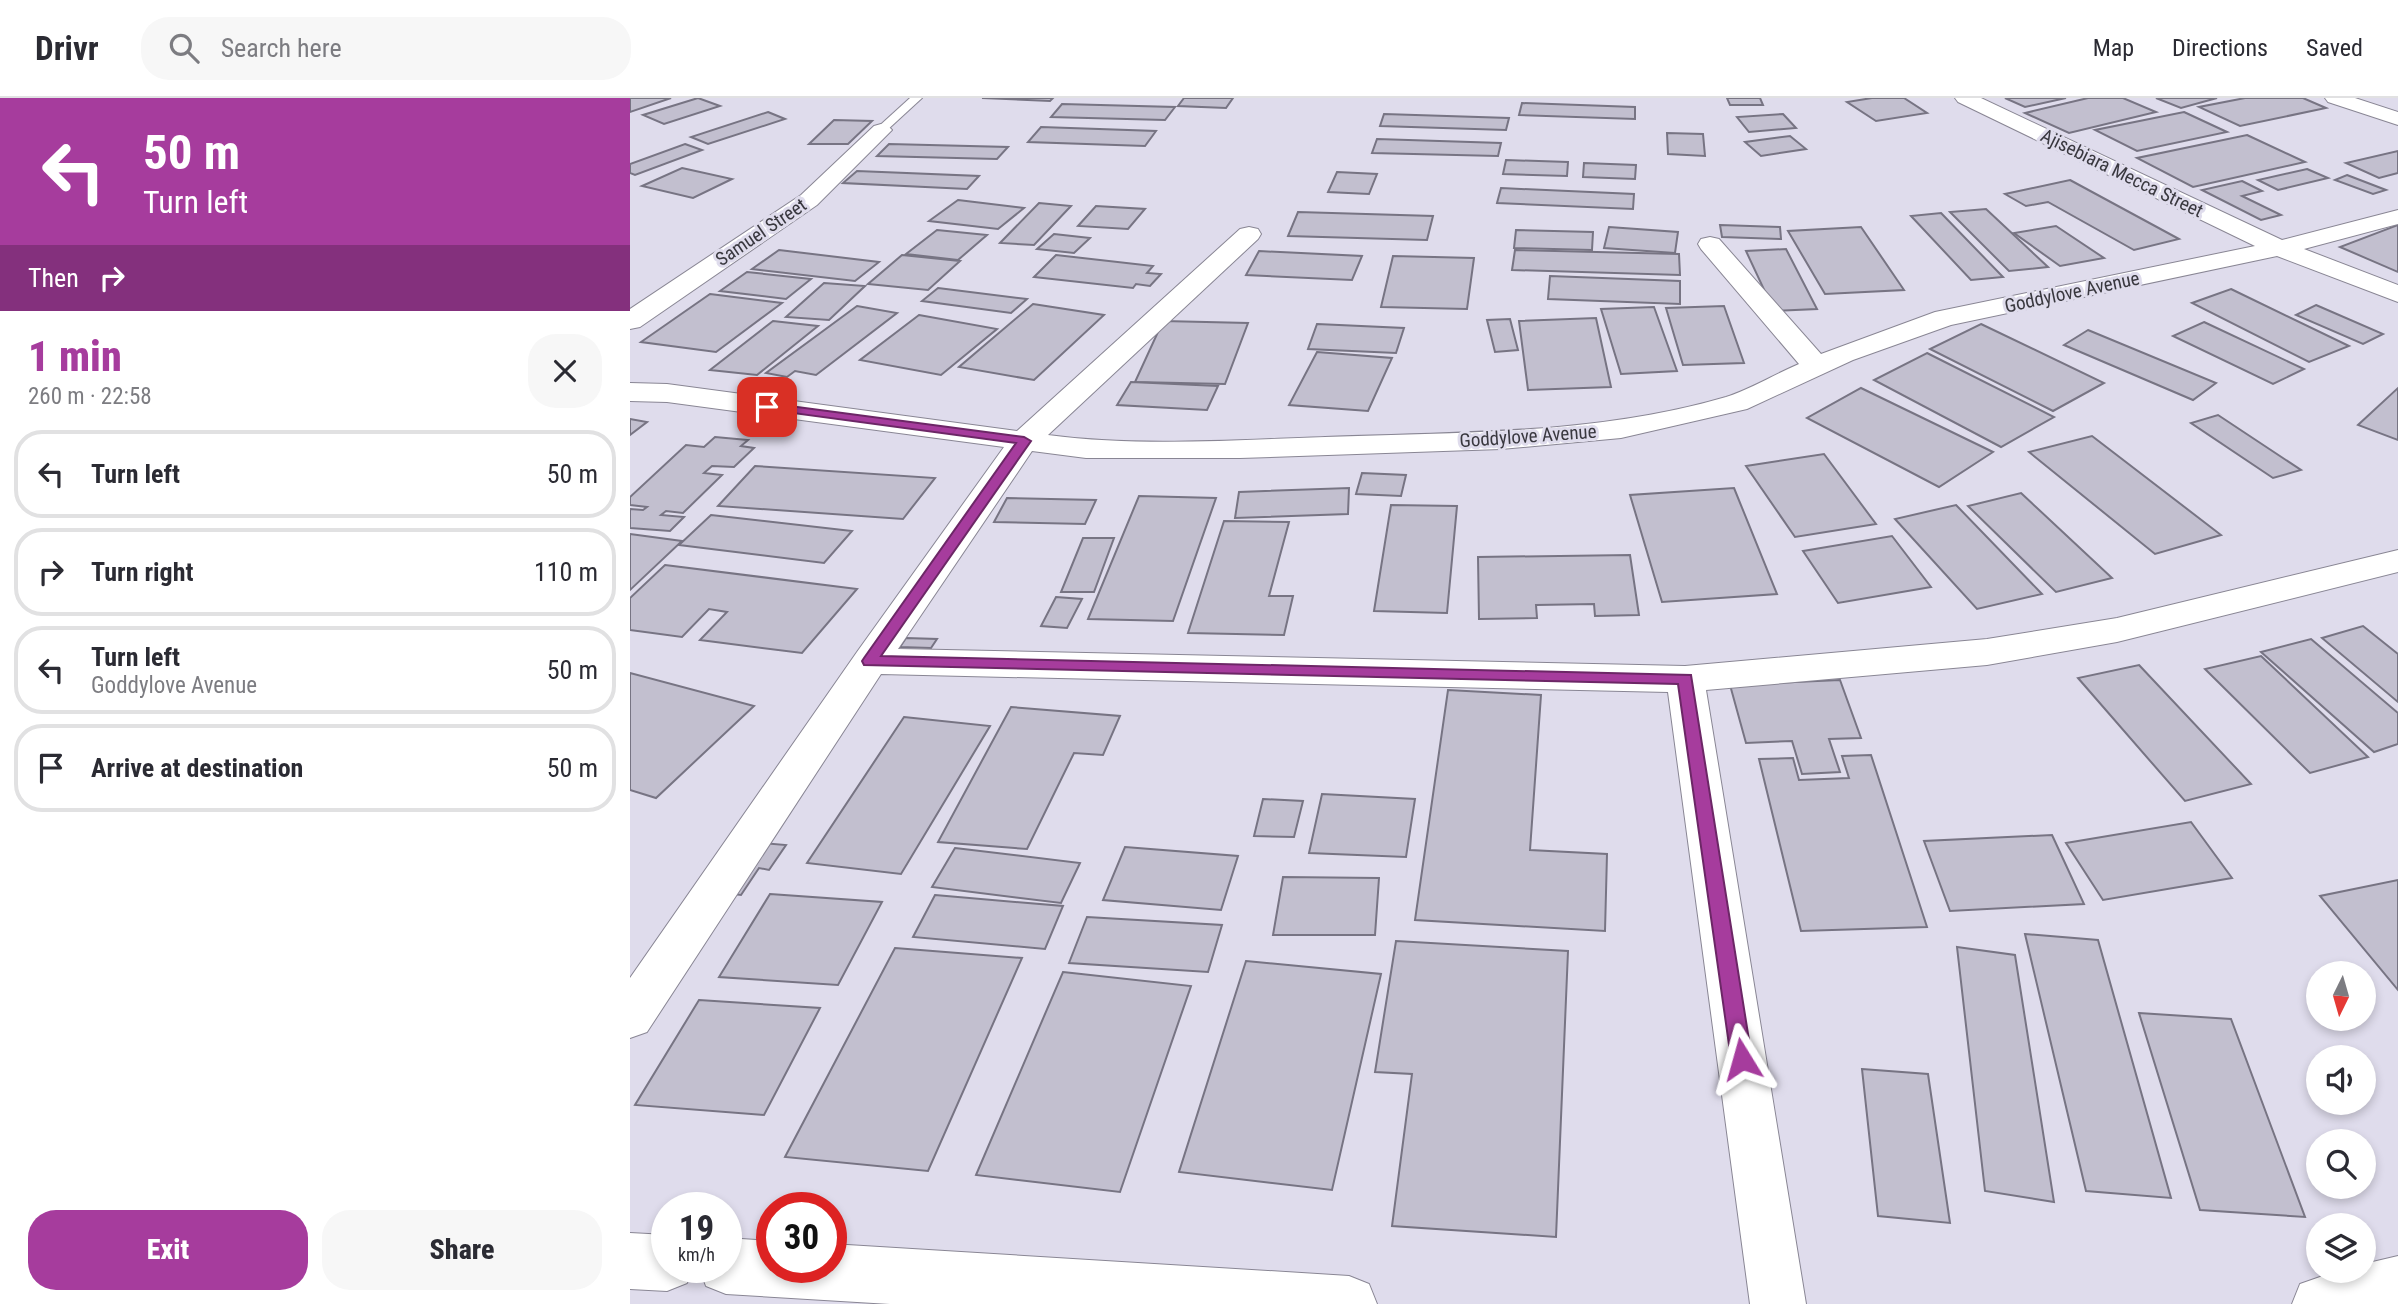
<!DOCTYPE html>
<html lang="en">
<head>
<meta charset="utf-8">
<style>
	:root { --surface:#fff; --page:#f7f7f7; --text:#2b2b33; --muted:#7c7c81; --line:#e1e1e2; --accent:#a63c9d }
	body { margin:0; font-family:"Roboto Condensed",sans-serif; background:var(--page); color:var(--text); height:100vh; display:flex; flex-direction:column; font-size:26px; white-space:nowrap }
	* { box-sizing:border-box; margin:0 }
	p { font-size:23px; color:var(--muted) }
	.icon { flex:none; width:38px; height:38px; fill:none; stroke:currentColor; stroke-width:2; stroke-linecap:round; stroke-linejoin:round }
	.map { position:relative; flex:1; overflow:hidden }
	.side { display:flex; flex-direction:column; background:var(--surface); width:630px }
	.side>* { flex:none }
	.top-card { background:#a63c9d; color:#fff; overflow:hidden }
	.needle { width:46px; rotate:185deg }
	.buttons { position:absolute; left:1676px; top:863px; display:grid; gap:14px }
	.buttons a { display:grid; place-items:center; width:70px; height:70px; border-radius:50%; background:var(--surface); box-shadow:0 4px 10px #0003; font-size:35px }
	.speed { position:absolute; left:21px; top:1094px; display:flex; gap:14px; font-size:35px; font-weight:700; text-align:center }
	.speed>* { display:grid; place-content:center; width:91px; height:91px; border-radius:50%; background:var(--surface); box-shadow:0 4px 10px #0003; line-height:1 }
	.speed small { font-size:18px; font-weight:400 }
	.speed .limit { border:10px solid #d22; background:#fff; color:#111 }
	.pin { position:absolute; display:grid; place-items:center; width:60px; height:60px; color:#fff; margin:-30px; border-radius:14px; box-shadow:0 4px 10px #0006 }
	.me { position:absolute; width:77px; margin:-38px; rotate:352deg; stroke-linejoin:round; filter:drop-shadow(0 0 5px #0008) }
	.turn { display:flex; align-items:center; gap:24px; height:147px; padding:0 28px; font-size:32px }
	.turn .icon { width:91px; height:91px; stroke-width:2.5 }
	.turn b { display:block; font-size:49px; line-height:60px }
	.then { display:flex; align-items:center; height:66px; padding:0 28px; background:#0003; gap:14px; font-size:26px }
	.round { display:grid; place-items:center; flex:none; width:74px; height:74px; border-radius:28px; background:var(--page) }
	.headline { display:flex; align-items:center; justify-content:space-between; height:119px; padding:0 28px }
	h1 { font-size:42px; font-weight:800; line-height:52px; color:var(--accent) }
	.cta { display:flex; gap:14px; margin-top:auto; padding:14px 28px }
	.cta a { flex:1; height:80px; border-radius:28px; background:var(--accent); color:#fff; font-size:28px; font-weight:800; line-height:80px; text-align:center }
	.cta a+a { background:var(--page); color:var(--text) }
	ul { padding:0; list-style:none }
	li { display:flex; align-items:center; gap:21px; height:88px; margin:0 14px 10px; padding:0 14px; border:4px solid var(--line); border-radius:28px }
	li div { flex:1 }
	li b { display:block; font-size:26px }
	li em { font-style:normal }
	header { display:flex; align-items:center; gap:42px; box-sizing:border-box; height:98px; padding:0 35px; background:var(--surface); border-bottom:2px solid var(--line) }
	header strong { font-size:33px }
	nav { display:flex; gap:38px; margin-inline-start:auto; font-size:24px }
	.search { width:490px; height:63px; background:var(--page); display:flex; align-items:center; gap:18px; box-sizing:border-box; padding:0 24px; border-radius:28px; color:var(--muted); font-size:26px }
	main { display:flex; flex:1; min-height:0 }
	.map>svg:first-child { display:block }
	.building { fill:#c2bfcf; stroke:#777483; stroke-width:2 }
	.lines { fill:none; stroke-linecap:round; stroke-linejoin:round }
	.lane-casing { stroke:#898694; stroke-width:2 }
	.street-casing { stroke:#898694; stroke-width:2 }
	.lane { fill:#fff; fill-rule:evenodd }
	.street { fill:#fff; fill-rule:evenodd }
	.route { fill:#a63c9d; stroke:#6c2766; stroke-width:2 }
	.labels { text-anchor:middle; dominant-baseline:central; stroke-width:6; stroke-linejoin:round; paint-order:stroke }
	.far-street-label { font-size:19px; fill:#39383f; stroke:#dfdcec }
</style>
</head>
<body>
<header>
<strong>Drivr</strong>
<div class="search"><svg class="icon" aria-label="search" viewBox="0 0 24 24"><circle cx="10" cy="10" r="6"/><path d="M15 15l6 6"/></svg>Search here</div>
<nav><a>Map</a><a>Directions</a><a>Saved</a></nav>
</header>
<main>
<section class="side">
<div class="top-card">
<div class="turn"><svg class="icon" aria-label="left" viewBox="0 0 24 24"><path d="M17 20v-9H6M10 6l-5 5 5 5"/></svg><div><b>50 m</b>Turn left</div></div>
<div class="then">Then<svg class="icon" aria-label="right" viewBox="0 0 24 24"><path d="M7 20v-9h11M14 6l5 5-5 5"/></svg></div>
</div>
<div class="headline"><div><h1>1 min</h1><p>260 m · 22:58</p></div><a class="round"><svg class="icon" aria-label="close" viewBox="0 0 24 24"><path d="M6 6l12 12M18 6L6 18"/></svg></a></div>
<ul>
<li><svg class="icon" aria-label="left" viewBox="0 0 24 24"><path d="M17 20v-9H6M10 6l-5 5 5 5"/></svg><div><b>Turn left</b></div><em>50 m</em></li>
<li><svg class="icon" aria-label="right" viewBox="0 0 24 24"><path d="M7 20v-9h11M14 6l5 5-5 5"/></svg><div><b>Turn right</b></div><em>110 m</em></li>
<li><svg class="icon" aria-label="left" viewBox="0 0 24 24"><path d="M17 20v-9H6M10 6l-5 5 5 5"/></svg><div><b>Turn left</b><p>Goddylove Avenue</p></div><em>50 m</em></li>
<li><svg class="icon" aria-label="arrive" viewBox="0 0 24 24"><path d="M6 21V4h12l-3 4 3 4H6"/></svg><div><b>Arrive at destination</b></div><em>50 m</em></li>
</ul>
<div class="cta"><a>Exit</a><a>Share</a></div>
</section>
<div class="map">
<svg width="1768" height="1206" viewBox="0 0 1768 1206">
	<rect width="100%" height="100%" fill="#dfdcec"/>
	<g class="building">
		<polygon points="0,0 41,0 0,14"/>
		<polygon points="68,0 90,8 34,26 13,17"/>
		<polygon points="352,0 423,0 420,3"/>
		<polygon points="554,0 603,0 596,10 548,8"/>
		<polygon points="1097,0 1130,0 1133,7 1100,7"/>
		<polygon points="1242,0 1274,0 1297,15 1246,23 1217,4"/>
		<polygon points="1375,0 1436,0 1395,9"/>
		<polygon points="1458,0 1493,0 1526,14 1439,35 1395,15"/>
		<polygon points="1526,0 1587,0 1551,10"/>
		<polygon points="1615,0 1673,0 1696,10 1610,28 1569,9"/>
		<polygon points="892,5 1005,9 1005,21 889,17"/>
		<polygon points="432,6 545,9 535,22 421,19"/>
		<polygon points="138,14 155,21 78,46 61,39"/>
		<polygon points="1554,14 1597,34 1507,53 1465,32"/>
		<polygon points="754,16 879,20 876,32 750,28"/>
		<polygon points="1153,16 1166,30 1119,34 1107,19"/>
		<polygon points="204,22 242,23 218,46 179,46"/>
		<polygon points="411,29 526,33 515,48 398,44"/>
		<polygon points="1037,35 1073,36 1075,58 1038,56"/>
		<polygon points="1617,37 1675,64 1563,89 1507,60"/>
		<polygon points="1160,38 1176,51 1131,58 1115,44"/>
		<polygon points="747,41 871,45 868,58 742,55"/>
		<polygon points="55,46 72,52 5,77 0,75 0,66"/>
		<polygon points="259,46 378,49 367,61 247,58"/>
		<polygon points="1768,53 1768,75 1749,80 1716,65"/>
		<polygon points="876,62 938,64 937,78 873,76"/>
		<polygon points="954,65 1006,67 1005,81 953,79"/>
		<polygon points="52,70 102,81 63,100 12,88"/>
		<polygon points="1677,71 1698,80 1648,92 1628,82"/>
		<polygon points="227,73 349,78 337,91 213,85"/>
		<polygon points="707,74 747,76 739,96 698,94"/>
		<polygon points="1717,77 1756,92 1743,96 1705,82"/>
		<polygon points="1440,82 1549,141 1504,152 1418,104 1396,108 1375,96"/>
		<polygon points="1612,83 1632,93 1612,98 1651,117 1631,122 1572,92"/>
		<polygon points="871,90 1004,96 1003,111 867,105"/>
		<polygon points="328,102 394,110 368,131 299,123"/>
		<polygon points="409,105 441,108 404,147 370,145"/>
		<polygon points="466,108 515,111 498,131 448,128"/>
		<polygon points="1356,111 1418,169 1379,173 1320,114"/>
		<polygon points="668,114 803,118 797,142 658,138"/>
		<polygon points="1311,115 1373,179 1341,182 1281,118"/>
		<polygon points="1090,127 1150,129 1151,141 1092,139"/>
		<polygon points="1768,127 1768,174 1710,149"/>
		<polygon points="1426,128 1474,160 1430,168 1384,135"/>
		<polygon points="979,129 1048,134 1045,155 974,150"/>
		<polygon points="1231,129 1274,192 1195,196 1158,133"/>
		<polygon points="307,132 357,137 328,162 276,156"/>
		<polygon points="886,132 963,134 962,152 884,150"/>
		<polygon points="424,136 460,140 444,155 407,151"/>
		<polygon points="1156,151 1187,211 1144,213 1116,153"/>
		<polygon points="149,152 249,164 225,183 122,171"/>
		<polygon points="885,152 1049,156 1050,177 882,172"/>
		<polygon points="629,153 732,158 722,182 616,177"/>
		<polygon points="272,157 330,163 298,192 238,186"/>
		<polygon points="426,157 523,168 517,175 531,176 520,188 506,186 503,190 404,179"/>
		<polygon points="763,158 844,160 837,211 751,209"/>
		<polygon points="117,174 181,181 156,201 90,193"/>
		<polygon points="920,178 1050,183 1050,206 918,201"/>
		<polygon points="194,185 235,188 199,222 156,219"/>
		<polygon points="308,190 397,201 381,215 292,203"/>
		<polygon points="1601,191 1719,248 1679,264 1562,205"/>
		<polygon points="80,196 152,205 86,254 11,244"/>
		<polygon points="403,206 474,217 404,282 329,269"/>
		<polygon points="1686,207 1753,236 1733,246 1666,217"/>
		<polygon points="227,208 267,215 186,277 165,273 157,279 136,275"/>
		<polygon points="1094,208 1114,265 1053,267 1036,210"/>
		<polygon points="1024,209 1047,273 991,276 971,211"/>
		<polygon points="289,217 367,231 311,277 230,262"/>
		<polygon points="966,220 981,289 898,292 889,223"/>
		<polygon points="880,221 888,252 865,254 857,222"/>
		<polygon points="143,223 188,228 127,277 80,272"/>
		<polygon points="533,223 618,225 595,286 505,284"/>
		<polygon points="1574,224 1674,271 1643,286 1543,238"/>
		<polygon points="687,226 774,230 766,255 678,251"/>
		<polygon points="1351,226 1474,285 1423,313 1300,251"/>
		<polygon points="1458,232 1586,285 1563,302 1434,247"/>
		<polygon points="687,254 762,260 738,313 659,307"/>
		<polygon points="1297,255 1424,319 1371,349 1244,282"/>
		<polygon points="501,284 588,288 577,312 487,307"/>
		<polygon points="1231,290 1363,354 1309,389 1177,320"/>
		<polygon points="1768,290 1768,342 1728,327"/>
		<polygon points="1588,317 1671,372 1643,380 1561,325"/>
		<polygon points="0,321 17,324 0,337"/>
		<polygon points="1462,338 1591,437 1525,456 1399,354"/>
		<polygon points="85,339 118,342 111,348 124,350 104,369 82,368 74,375 92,377 53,415 36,413 31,417 54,419 40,433 0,430 0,411 13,412 17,409 0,407 0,399 56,347 74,349"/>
		<polygon points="1194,356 1246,426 1165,439 1116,368"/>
		<polygon points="125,368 305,380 273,421 88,408"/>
		<polygon points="732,375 776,377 771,398 726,396"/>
		<polygon points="719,390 718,416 605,420 609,394"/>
		<polygon points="1104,390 1147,496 1032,504 1000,397"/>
		<polygon points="1391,395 1482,480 1426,494 1338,408"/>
		<polygon points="509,398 586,400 543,523 458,521"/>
		<polygon points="377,400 466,402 455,426 364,424"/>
		<polygon points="761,407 827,408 817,515 744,513"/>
		<polygon points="1326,407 1412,496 1347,511 1265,421"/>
		<polygon points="81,417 222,433 194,465 49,447"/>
		<polygon points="594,423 659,424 639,498 663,498 654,537 558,535"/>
		<polygon points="0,436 52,443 0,492"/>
		<polygon points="1262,438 1301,489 1208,505 1173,453"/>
		<polygon points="453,440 484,440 464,494 431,494"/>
		<polygon points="1000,457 1009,517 965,518 964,506 906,507 907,520 849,521 848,459"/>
		<polygon points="35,467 227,491 172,555 70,542 97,514 79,511 52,539 0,532 0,500"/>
		<polygon points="426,499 452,501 437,530 411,528"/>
		<polygon points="1733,528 1768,556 1768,604 1692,540"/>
		<polygon points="276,540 307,541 301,550 270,549"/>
		<polygon points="1681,541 1768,615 1768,646 1744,654 1631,554"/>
		<polygon points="1631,558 1738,659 1680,675 1575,571"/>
		<polygon points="1509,567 1621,686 1555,703 1448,580"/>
		<polygon points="0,575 124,608 26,700 0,692"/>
		<polygon points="1210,582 1231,640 1199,641 1210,674 1172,676 1162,643 1116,645 1100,587"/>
		<polygon points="818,592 911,597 900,752 977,756 975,833 785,822"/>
		<polygon points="381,609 490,618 473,657 444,655 397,751 308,744"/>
		<polygon points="274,619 360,628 271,776 177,765"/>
		<polygon points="1241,657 1297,829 1171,833 1129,661 1163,660 1169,682 1219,680 1212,658"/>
		<polygon points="692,696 785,701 776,759 679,755"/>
		<polygon points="633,701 673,703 664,739 624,738"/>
		<polygon points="1561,724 1602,780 1473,802 1436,745"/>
		<polygon points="1422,737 1454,806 1320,813 1294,743"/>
		<polygon points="120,744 156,747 139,772 129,770 111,797 85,794"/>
		<polygon points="495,749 608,758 591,812 473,802"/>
		<polygon points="325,750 450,765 431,805 302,789"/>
		<polygon points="653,779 749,780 745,837 643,837"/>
		<polygon points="1768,782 1768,892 1690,798"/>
		<polygon points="140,796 252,804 208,887 89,879"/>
		<polygon points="305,797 433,808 415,851 283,839"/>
		<polygon points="457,819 592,827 578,874 439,865"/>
		<polygon points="1395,836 1468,842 1541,1100 1456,1093"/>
		<polygon points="766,843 938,853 926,1139 762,1128 782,976 745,974"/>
		<polygon points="1327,849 1385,857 1424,1104 1355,1093"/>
		<polygon points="265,850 392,860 298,1073 155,1059"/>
		<polygon points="616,863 751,876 702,1092 549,1074"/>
		<polygon points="433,874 561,888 490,1094 346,1077"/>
		<polygon points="69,902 190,910 134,1017 5,1007"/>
		<polygon points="1509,915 1601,921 1675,1119 1570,1112"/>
		<polygon points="1232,971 1298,976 1320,1125 1248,1118"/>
	</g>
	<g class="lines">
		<g class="lane-casing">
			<polygon id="lane" points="280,0 292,0 255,34 247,34 247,30"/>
		</g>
		<g class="street-casing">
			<g id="street">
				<path d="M1325 0H1351L1652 142 1768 112V126L1674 151 1768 187V204L1647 158 1321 227 1223 262 1117 311 991 340 871 351 610 360H456L402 353 268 551 1055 568 1357 541 1487 520 1768 452V474L1487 544 1357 567 1076 592 1176 1206H1120L1038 594 251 576 17 934 0 940V880L227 554 374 349 37 304 0 303V285L37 286 387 333 610 131 619 129 628 131 631 136 628 141 418 337C509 349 604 342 695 339 828 334 967 337 1096 299 1121 291 1145 276 1169 266L1071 151 1068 146 1071 141 1080 139 1089 141 1191 256 1305 214 1625 148 1328 4Z"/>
				<polygon points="1695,0 1725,0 1768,14 1768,27 1698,4"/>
				<polygon points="251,26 258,28 262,32 187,107 10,229 0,231 0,211 171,97 244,28"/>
				<polygon points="0,1135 37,1137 37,1169 63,1169 57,1185 37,1193 0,1191"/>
				<polygon points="96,1140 142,1143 142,1169 201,1169 201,1146 719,1178 739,1186 747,1206 260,1206 96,1196 76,1188 69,1169 96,1169"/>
				<polygon points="1768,1158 1768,1206 1662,1206 1670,1186 1710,1172 1734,1172 1734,1166"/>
			</g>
		</g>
		<use href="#lane" class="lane"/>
		<use href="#street" class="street"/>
	</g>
	<polygon class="route" points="137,305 394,339 401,343 251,558 1061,577 1122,961 1119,968 1112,971 1104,968 1101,961 1048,586 234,567 232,563 234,560 386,345 133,311 133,306"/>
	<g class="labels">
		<g class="far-street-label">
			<text transform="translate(1492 75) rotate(26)">Ajisebiara Mecca Street</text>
			<text transform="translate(131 134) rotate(-34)">Samuel Street</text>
			<text transform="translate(1442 194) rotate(-12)">Goddylove Avenue</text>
			<text transform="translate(898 338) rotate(-4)">Goddylove Avenue</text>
		</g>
	</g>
</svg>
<div class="buttons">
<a><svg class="needle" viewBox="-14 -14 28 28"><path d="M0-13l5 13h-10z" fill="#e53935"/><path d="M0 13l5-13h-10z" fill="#7c7c81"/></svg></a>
<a><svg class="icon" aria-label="sound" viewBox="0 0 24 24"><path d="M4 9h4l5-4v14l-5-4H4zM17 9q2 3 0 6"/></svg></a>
<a><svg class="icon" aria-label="search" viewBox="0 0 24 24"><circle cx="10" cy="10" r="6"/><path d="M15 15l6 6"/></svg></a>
<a><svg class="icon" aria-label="layers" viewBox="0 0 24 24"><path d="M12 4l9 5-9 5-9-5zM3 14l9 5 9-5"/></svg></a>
</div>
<div class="speed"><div>19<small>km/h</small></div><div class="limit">30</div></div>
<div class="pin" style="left:137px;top:309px;background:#d93025"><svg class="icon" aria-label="arrive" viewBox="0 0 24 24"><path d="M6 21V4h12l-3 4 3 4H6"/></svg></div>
<svg class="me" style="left:1112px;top:961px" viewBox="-20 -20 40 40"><path d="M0-17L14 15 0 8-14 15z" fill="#a63c9d" stroke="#fff" stroke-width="4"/></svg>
</div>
</main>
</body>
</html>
